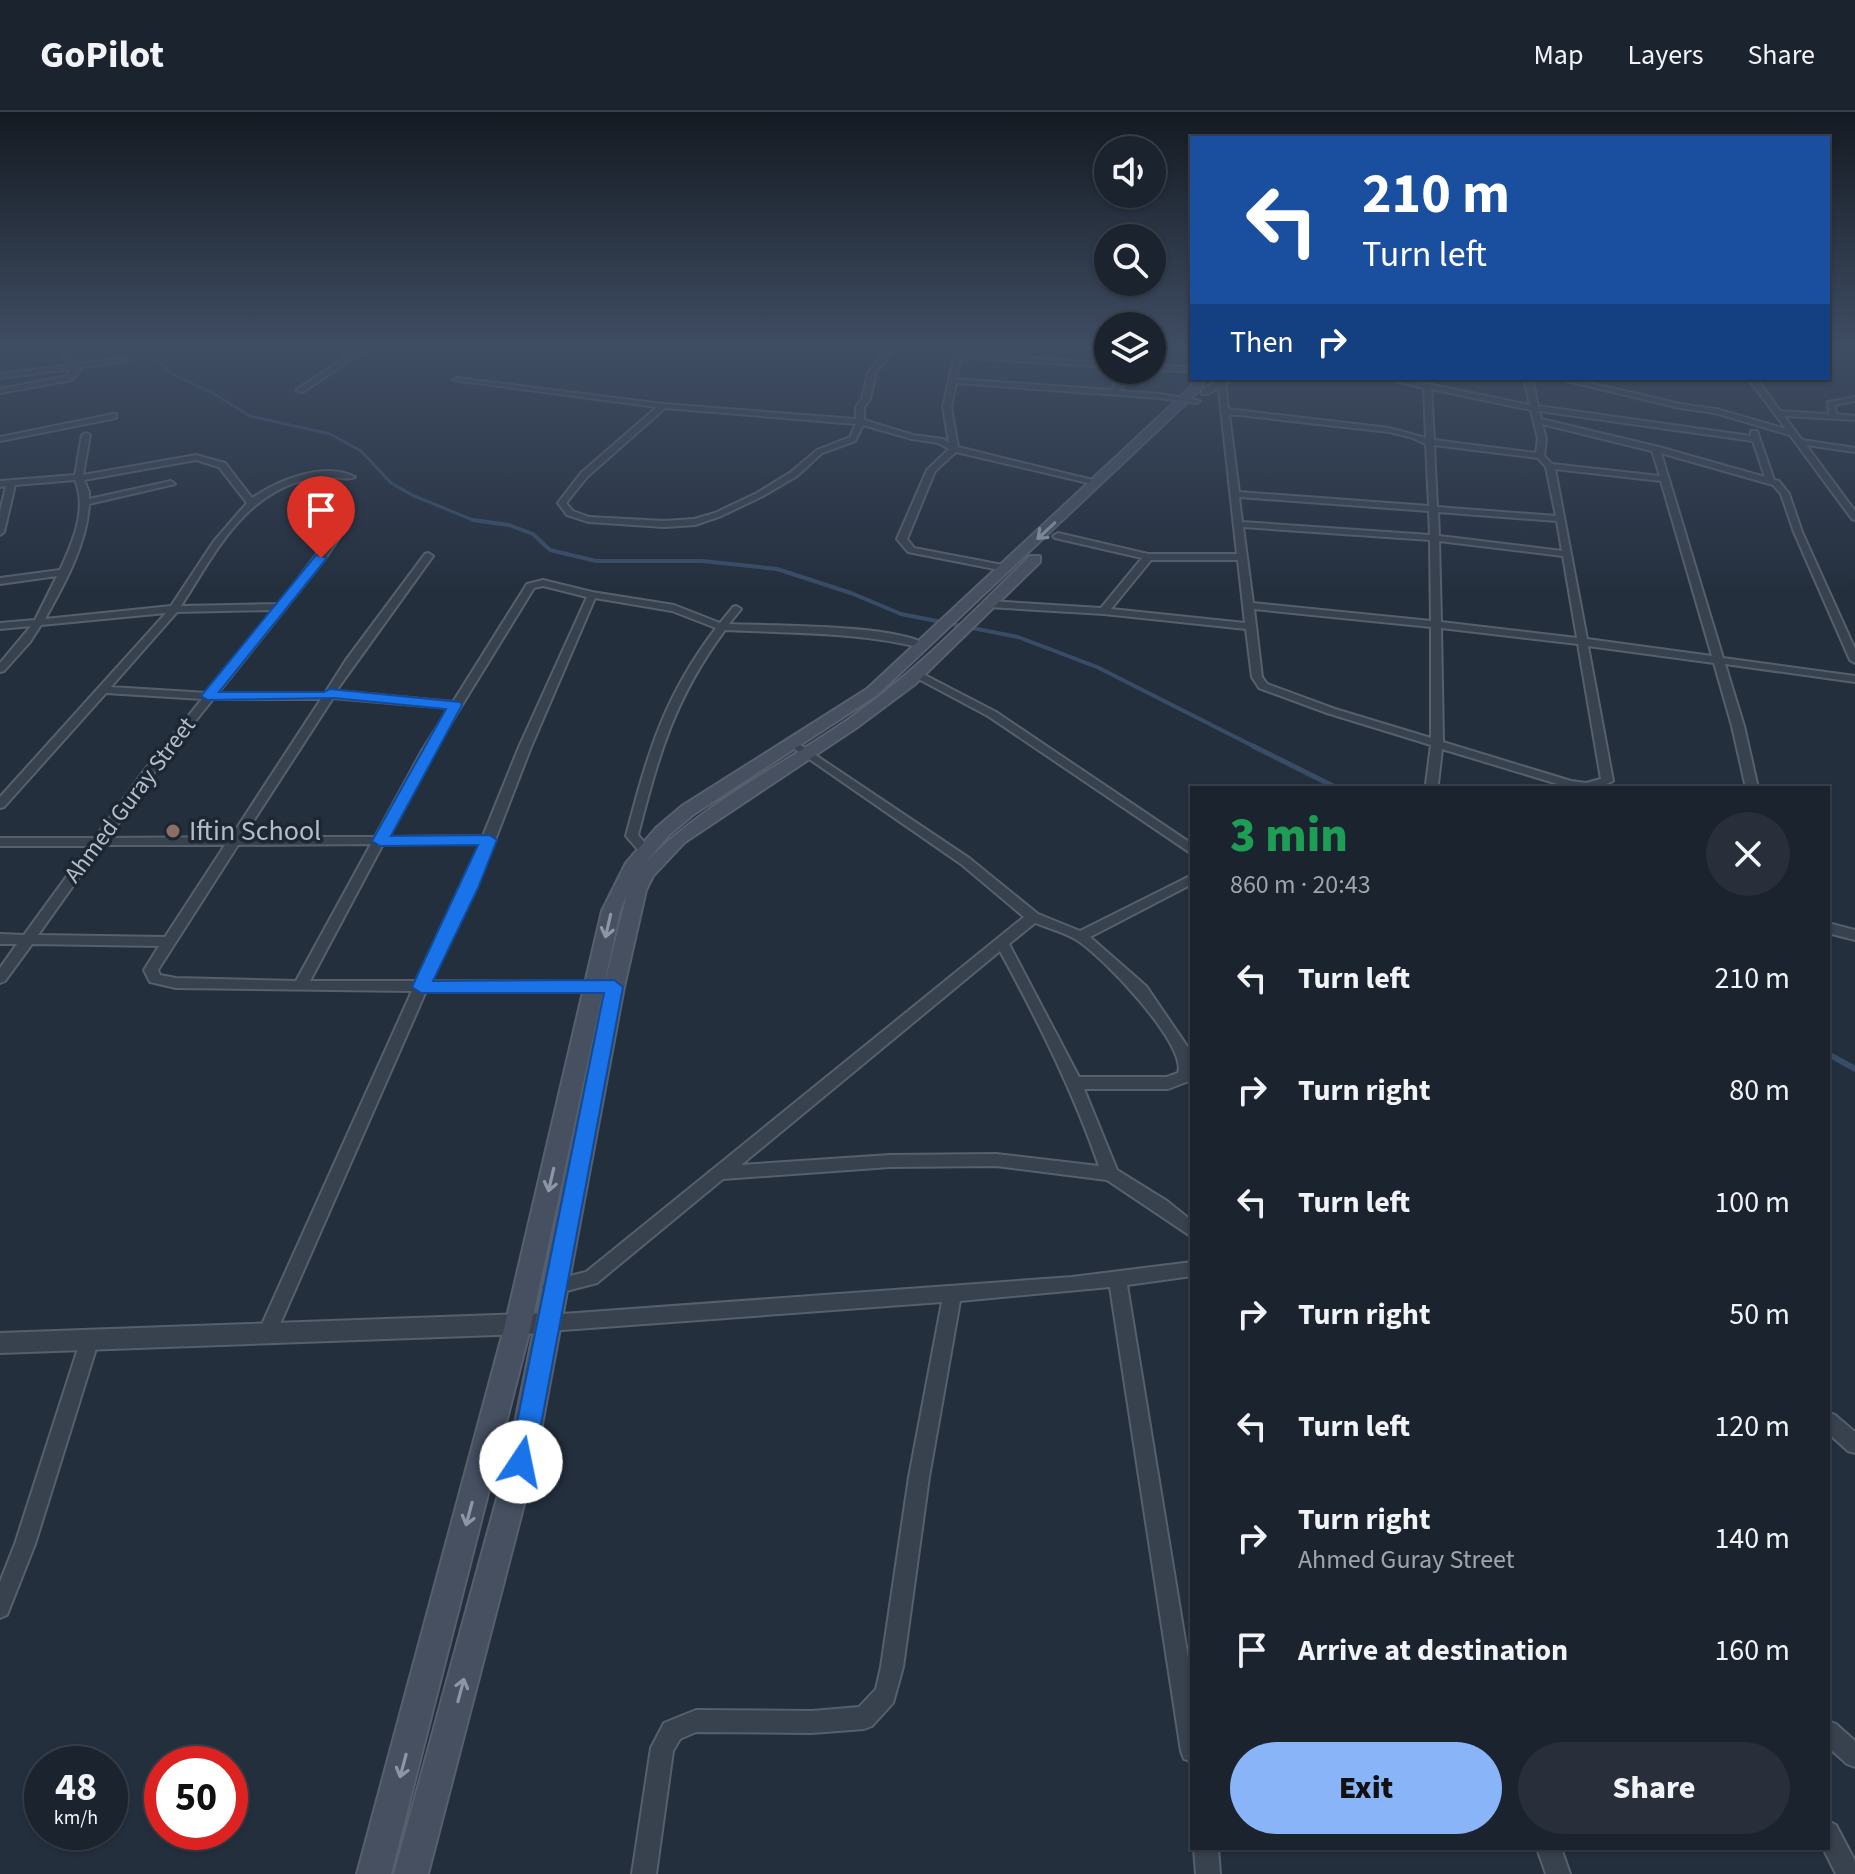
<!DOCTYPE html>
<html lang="en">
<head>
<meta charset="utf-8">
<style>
	:root { --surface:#1b232e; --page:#282f3a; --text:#f1f3f6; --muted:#a0a4aa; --line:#39404a; --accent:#8ab4f8 }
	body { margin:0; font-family:"Source Sans 3",sans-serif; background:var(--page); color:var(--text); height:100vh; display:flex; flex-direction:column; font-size:30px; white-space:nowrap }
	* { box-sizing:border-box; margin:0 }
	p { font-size:26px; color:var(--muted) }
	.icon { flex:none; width:44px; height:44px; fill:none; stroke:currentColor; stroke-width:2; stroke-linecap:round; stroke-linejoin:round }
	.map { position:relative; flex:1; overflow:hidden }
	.panel { position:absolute; left:1190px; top:674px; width:640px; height:1064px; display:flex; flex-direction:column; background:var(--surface); border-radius:0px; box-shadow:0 2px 6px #0004,0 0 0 2px var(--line) }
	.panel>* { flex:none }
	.banner { position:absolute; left:1190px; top:24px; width:640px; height:244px; border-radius:0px; box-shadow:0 2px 6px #0004,0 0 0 2px var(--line); background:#1a4fa0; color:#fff; overflow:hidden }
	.tools { position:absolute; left:1094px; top:24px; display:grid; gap:16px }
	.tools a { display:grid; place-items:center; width:72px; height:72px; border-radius:50%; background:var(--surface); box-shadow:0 2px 6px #0004,0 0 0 2px var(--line); font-size:40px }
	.speed { position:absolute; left:24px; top:1634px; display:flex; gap:16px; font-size:40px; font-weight:700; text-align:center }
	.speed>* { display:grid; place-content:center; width:104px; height:104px; border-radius:50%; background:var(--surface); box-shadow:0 2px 6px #0004,0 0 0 2px var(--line); line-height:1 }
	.speed small { font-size:20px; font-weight:400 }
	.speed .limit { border:12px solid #d22; background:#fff; color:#111 }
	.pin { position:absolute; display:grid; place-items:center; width:68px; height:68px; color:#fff; margin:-82px -34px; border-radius:50% 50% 50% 0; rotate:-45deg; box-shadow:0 0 8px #0007 }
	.pin .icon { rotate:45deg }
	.me { position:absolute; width:88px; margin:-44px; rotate:11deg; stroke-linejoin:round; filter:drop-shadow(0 0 6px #0008) }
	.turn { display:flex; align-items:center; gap:28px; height:168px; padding:0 40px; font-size:36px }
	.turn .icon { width:104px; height:104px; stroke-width:2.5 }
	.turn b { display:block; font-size:56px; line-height:68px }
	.then { display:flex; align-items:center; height:76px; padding:0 40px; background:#0003; gap:16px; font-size:30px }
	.round { display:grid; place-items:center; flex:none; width:84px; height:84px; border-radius:42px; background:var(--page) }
	.head { display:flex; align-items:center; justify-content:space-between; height:136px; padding:0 40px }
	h1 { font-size:48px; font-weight:800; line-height:60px; color:#1e9e55 }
	.primary-button { display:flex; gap:16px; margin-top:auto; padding:16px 40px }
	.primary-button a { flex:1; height:92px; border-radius:48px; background:var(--accent); color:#111; font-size:32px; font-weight:800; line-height:92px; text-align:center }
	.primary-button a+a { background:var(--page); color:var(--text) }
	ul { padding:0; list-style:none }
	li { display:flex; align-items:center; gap:24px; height:112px; padding:0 40px }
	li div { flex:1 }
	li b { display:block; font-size:30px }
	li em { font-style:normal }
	header { display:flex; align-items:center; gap:48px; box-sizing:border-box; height:112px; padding:0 40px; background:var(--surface); border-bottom:2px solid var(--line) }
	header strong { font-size:38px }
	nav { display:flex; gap:44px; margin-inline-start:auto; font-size:28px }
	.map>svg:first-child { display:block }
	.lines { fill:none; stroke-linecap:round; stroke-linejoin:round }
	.stream-far3 { stroke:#394c67; stroke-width:3 }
	.stream-far2 { stroke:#394c67; stroke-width:4 }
	.stream-far1 { stroke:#394c67; stroke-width:5 }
	.stream { stroke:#394c67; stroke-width:6 }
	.minor-casing { stroke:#565f6c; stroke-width:4 }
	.tertiary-casing { stroke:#565f6c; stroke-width:4 }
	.secondary-casing { stroke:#565f6c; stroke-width:4 }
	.minor { fill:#38414e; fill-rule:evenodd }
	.tertiary { fill:#38414e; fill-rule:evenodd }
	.secondary { fill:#465061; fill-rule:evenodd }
	.oneway { stroke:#8e96a5 }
	.route { fill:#1a73e8; stroke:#114b97; stroke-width:2 }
	.education-dot { fill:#8d6e63; stroke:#1d2633; stroke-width:3 }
	.labels { text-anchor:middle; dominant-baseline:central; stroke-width:7; stroke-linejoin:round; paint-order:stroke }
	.far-street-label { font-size:24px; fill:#b4bcc9; stroke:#1d2633 }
	.poi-label { font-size:28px; fill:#b4bcc9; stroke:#1d2633; text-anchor:start }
</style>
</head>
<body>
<header>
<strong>GoPilot</strong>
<nav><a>Map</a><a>Layers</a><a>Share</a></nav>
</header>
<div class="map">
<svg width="1855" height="1762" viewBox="0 0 1855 1762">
	<rect width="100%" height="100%" fill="#242f3e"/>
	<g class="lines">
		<polyline class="stream-far3" points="145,233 170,261 211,280 250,304 330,322 361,339 391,371 412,383 473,408 488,410"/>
		<polyline class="stream-far2" points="473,408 509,413 533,422 550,438 596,449 702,449 777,457 851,481 901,502 1018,525 1097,555 1257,636"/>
		<polyline class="stream-far1" points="1253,634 1337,676"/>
		<polyline class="stream" points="1828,942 1855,957"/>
		<g class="minor-casing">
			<g id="minor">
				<polygon points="0,233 15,233 0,236"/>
				<polygon points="365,233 372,233 303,280 296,278"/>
				<path d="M890 233H896L876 261 870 287 864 295V308L913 323 943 327 949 331 943 295 957 233H963L962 241 1108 251V255L961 245 956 267 1111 278 1126 258H1134L1119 279 1160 282 1200 289 1196 291 1160 286 956 271 951 295 958 335 1101 370 1097 373 956 340 935 359 907 427 914 436 1008 454V458L1005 459 908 440 897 427 927 358 949 337 938 331 912 327 863 313 855 329 822 341 797 364 763 384 721 404 695 413 664 415 589 410 567 403 558 391 581 361 657 295 453 268 457 266 663 292 856 307V295L862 287 868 261ZM665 296 856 312 850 325 817 338 791 360 757 381 715 401 694 407 664 409 589 405 573 399 566 391 587 365Z"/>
				<polygon points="1042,233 1108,233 1108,237 1045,235"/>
				<polygon points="1828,233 1855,234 1855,238 1830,235"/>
				<polygon points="68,241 76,252 124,246 128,248 78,256 80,259 71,268 0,281 0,277 66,264 71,257 0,266 0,262 69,253 64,243"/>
				<polygon points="1152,254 1192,255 1192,259 1152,258"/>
				<path d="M1383 266H1398L1530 293 1524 266H1532L1538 294 1751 324V319H1757L1774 368 1779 369 1789 382 1802 420 1855 537V551L1850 548 1794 420 1781 382 1773 373 1661 341 1723 546 1855 564V570L1725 552 1744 614 1758 676H1746L1732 614 1714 551 1588 534 1613 669 1599 676H1571L1442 637 1438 672 1432 676 1426 672 1431 633 1327 601 1259 576 1252 565 1246 517 1104 502 989 495 984 492 989 489 1101 496 1142 446 1055 426 1053 424 1058 421 1148 442H1237L1218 269 1225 271 1228 297 1389 316 1426 326 1424 276ZM1431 277 1531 298 1538 327 1536 341 1434 328ZM1539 299 1753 329 1765 365 1659 335 1541 307ZM1229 302 1389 320 1410 325 1426 332 1429 394 1239 380ZM1542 312 1652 339 1660 364 1552 352 1544 344 1546 327ZM1434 333 1538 346 1546 355 1556 404 1437 395ZM1555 357 1661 369 1712 544 1587 527ZM1239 385 1429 399 1430 423 1242 410ZM1438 400 1557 409 1562 439 1439 424ZM1243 415 1430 428 1431 509 1253 491ZM1439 429 1563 444 1577 526 1441 510ZM1151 448H1238L1245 511 1111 497ZM1254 497 1431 515V626L1335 597 1267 572 1262 565ZM1441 516 1578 532 1601 667 1586 671 1571 669 1443 630Z"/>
				<polygon points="1554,266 1568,266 1680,292 1716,297 1786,317 1748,266 1756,266 1780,299 1829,302 1828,290 1855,285 1855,289 1835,293 1836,302 1855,304 1855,308 1784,304 1802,328 1855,336 1855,340 1806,333 1855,399 1855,408 1852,407 1790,323 1715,301 1680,296"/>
				<polygon points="113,302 116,302 116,306 0,329 0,325"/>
				<path d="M86 321 90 323 83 363 196 343 225 351 252 386C279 368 324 349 355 365 347 369 335 364 325 365 316 365 308 367 300 369 239 388 213 445 181 494L279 492 329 426 340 394 347 396 339 426 324 448 218 581H325L346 548 425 442 428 441 433 444 336 579 453 590 527 472 543 468 592 480 674 493 720 511 733 495 736 494 741 497 729 512C774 514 893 512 928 533L923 536C858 520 791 521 725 518 674 587 659 642 638 723L650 737 644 741 640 740 626 724C648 641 663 586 716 516L672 499 595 486 531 635 495 728 430 869 602 870 609 875 602 880 426 879 277 1219 274 1225 268 1227 262 1225 259 1219 412 879 176 876 150 870 144 858 159 834 32 832 5 869 0 871V856L17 832H0V822L24 823 89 734H0V726H95L144 659 202 587 106 581 4 695 0 696V685L166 501 41 513 30 530 4 559 0 560V551L31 514 0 517V511L35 508 57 464 0 472V466L60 458C72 432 88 397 75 368L15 373 4 420 0 423V400L6 374 0 375V369L75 363 82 323ZM196 348 219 355 247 391 214 429 171 494 45 507C64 473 87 432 89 392L175 372 171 369 89 387V380L84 368ZM543 474 587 485 519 635 483 724 388 725 435 637 534 476ZM274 498 207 581 111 575 177 500ZM333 586 449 596 423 637 375 725H243ZM213 587H321L231 725 108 726 152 663ZM371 732 296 869 176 866 160 863 158 858 238 733ZM383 732H480L416 869H310ZM102 733H225L165 825 38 823Z"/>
				<polygon points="917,559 996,600 1192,732 1192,742 988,604 913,564 913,560"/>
				<path d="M793 628 969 746 1038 802 1080 819 1192 763V772L1090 825 1146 874 1189 937C1193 947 1194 960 1189 969L1168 977H1084L1117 1058 1167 1089 1192 1109V1125L1107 1068 996 1054 890 1055 723 1067 597 1171 551 1183 545 1180 542 1175 545 1170 586 1160 1024 805 961 752 789 633V629ZM1035 811C1048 816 1063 820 1075 827 1101 842 1188 933 1178 961L1167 965H1079L1009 832ZM1000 839C1038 909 1073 979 1099 1054L996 1042 890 1043 741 1053Z"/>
				<polygon points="1828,811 1855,818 1855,828 1828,821"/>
				<polygon points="1192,1150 1192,1164 1127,1173 1192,1571 1192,1650 1184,1647 1181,1639 1110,1175 960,1189 929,1365 903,1555 893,1591 872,1614 864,1617 812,1621 696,1620 680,1627 673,1639 656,1762 632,1762 651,1636 664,1611 696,1598 812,1599 859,1595 876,1577 881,1555 909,1365 942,1190 549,1219 543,1217 540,1211 543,1205 549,1203 1072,1165"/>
				<polygon points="90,1219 96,1221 99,1227 35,1432 7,1503 0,1506 0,1470 15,1432 81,1227 84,1221"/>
				<polygon points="1828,1300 1835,1303 1855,1320 1855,1341 1848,1339 1828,1321"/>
				<polygon points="1828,1609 1836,1612 1855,1629 1855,1655 1847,1652 1828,1635"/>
				<polygon points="1828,1709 1836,1713 1855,1749 1855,1762 1836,1762 1823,1736 1828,1736"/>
				<polygon points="1194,1736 1218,1736 1220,1762 1196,1762"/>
				<polygon points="1537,1736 1561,1736 1570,1762 1546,1762"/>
			</g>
		</g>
		<g class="tertiary-casing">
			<g id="tertiary">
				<polygon points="1222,266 1234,266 1208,282 1202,282 1202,278"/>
				<polygon points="549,1201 557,1204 560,1211 557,1218 549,1221 0,1241 0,1221"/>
			</g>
		</g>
		<g class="secondary-casing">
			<path id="secondary" d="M1196 266H1206L1198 280 877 583 694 702 669 723 645 751C703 692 781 654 849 607 916 560 972 501 1030 444H1040V450L914 573 859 614 685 730 653 764 646 778 624 875 535 1350 428 1762H394L507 1350 604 875 627 782 620 799 531 1213 391 1762H357L505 1213 602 799 626 751 656 716 682 694 867 577 1190 276Z"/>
		</g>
		<use href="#minor" class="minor"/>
		<use href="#tertiary" class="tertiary"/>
		<use href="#secondary" class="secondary"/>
	</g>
	<defs><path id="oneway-shaft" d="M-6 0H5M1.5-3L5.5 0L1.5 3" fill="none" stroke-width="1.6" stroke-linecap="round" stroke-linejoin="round" transform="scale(2)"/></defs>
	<g class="oneway">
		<use href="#oneway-shaft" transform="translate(1046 419) rotate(137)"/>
		<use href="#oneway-shaft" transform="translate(608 814) rotate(103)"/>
		<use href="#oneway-shaft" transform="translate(551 1068) rotate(103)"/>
		<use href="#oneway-shaft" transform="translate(469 1402) rotate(105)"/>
		<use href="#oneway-shaft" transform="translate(461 1578) rotate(-75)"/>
		<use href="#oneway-shaft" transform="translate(403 1654) rotate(105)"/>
	</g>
	<linearGradient id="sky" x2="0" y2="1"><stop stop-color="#141a22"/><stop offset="0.49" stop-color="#3f4d63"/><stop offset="1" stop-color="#3f4d63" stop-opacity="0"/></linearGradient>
	<rect width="1855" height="479" fill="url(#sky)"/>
	<polygon class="route" points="316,443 327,446 219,580 324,580 330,577 460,590 462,593 391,724 489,723 497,728 478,776 433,869 614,868 623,875 534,1350 530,1359 521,1363 513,1359 509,1350 604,881 421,881 412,875 478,733 380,734 372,729 446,597 334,586 208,588 201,584"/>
	<circle class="education-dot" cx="173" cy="719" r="8"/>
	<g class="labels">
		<g class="far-street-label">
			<text transform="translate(130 688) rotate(-53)">Ahmed Guray Street</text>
		</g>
		<g class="poi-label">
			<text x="189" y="719">Iftin School</text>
		</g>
	</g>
</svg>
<div class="tools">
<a><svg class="icon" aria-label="sound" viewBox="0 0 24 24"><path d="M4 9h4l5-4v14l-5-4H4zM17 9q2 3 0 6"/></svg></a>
<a><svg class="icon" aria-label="search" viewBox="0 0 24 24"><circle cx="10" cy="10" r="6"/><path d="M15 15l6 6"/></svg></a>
<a><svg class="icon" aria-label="layers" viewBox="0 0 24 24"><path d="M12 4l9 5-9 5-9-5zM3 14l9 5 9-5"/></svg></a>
</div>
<div class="speed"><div>48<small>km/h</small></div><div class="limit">50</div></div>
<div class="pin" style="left:321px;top:446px;background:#d93025"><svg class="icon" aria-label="arrive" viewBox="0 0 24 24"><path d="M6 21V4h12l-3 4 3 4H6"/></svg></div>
<svg class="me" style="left:521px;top:1350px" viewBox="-20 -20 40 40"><circle r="19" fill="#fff"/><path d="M0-13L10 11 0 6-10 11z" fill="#1a73e8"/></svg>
<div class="banner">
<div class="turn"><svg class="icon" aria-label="left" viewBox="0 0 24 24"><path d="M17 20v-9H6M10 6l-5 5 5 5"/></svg><div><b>210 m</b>Turn left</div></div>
<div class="then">Then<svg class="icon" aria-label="right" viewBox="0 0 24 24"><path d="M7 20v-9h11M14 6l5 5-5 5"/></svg></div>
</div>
<section class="panel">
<div class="head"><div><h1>3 min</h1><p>860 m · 20:43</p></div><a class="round"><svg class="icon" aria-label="close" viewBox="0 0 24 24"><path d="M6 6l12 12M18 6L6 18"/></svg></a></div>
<ul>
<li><svg class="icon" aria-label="left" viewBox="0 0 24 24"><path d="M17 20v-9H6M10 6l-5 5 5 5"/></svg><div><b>Turn left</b></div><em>210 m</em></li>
<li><svg class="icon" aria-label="right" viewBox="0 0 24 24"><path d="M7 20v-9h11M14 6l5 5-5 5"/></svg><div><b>Turn right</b></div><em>80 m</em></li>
<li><svg class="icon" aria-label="left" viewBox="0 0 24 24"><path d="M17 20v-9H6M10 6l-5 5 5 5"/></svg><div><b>Turn left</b></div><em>100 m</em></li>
<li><svg class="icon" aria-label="right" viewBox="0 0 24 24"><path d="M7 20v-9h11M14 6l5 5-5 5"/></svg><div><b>Turn right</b></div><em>50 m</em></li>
<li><svg class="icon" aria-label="left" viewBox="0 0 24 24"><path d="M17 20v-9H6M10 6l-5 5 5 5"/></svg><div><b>Turn left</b></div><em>120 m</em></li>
<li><svg class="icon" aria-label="right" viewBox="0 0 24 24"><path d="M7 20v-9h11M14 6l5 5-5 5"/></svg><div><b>Turn right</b><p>Ahmed Guray Street</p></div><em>140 m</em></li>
<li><svg class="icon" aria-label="arrive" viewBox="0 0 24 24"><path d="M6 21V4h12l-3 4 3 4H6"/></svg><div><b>Arrive at destination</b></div><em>160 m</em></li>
</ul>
<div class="primary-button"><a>Exit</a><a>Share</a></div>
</section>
</div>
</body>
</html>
